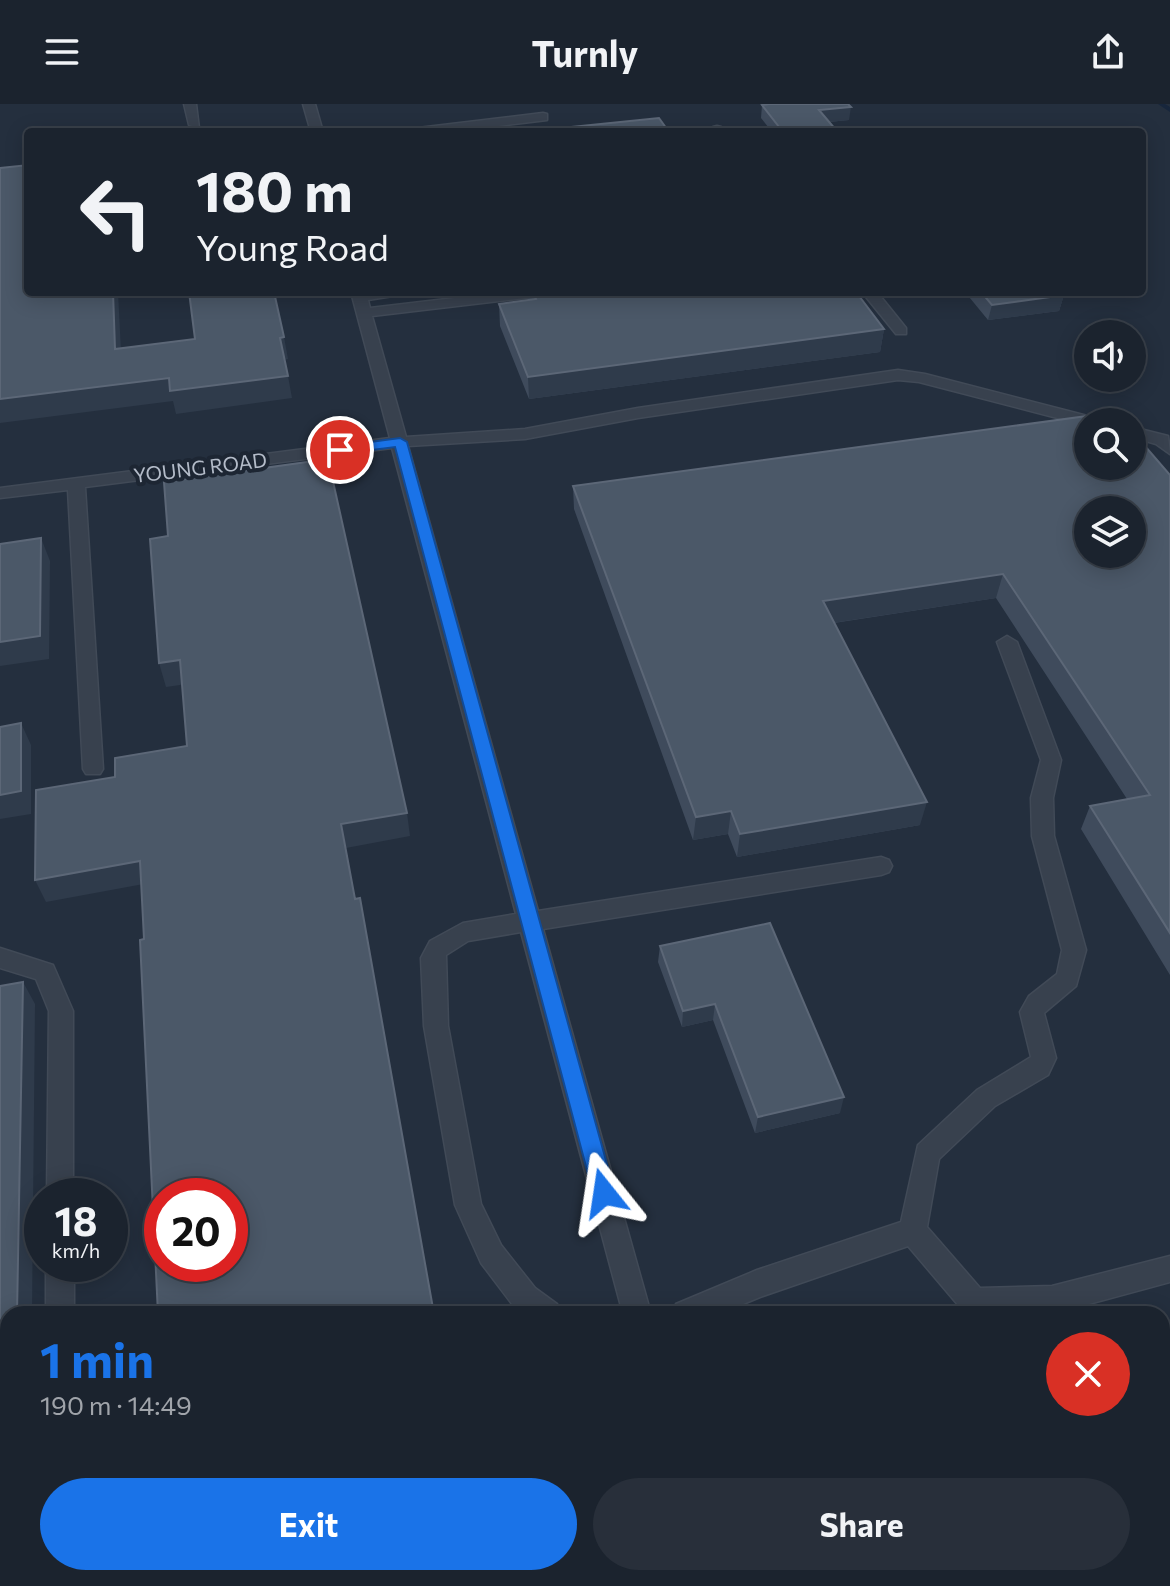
<!DOCTYPE html>
<html lang="en">
<head>
<meta charset="utf-8">
<style>
	:root { --surface:#1b232e; --page:#282f3a; --text:#f1f3f6; --muted:#a0a4aa; --line:#39404a; --accent:#1a73e8 }
	body { margin:0; font-family:Commissioner,sans-serif; background:var(--page); color:var(--text); height:100vh; display:flex; flex-direction:column; font-size:30px; white-space:nowrap }
	* { box-sizing:border-box; margin:0 }
	p { font-size:26px; color:var(--muted) }
	.icon { flex:none; width:44px; height:44px; fill:none; stroke:currentColor; stroke-width:2; stroke-linecap:round; stroke-linejoin:round }
	.map { position:relative; flex:1; overflow:hidden }
	.details { position:absolute; left:0px; top:1202px; width:1170px; height:280px; display:flex; flex-direction:column; background:var(--surface); border-radius:24px 24px 0 0; box-shadow:0 4px 20px #0003,0 0 0 2px var(--line) }
	.details>* { flex:none }
	.guide { position:absolute; left:24px; top:24px; width:1122px; height:168px; border-radius:8px; box-shadow:0 4px 20px #0003,0 0 0 2px var(--line); background:#1b232e; color:var(--text); overflow:hidden }
	.controls { position:absolute; left:1074px; top:216px; display:grid; gap:16px }
	.controls a { display:grid; place-items:center; width:72px; height:72px; border-radius:50%; background:var(--surface); box-shadow:0 4px 20px #0003,0 0 0 2px var(--line); font-size:40px }
	.speed { position:absolute; left:24px; top:1074px; display:flex; gap:16px; font-size:40px; font-weight:700; text-align:center }
	.speed>* { display:grid; place-content:center; width:104px; height:104px; border-radius:50%; background:var(--surface); box-shadow:0 4px 20px #0003,0 0 0 2px var(--line); line-height:1 }
	.speed small { font-size:20px; font-weight:400 }
	.speed .limit { border:12px solid #d22; background:#fff; color:#111 }
	.pin { position:absolute; display:grid; place-items:center; width:68px; height:68px; color:#fff; margin:-34px; border:4px solid #fff; border-radius:50%; box-shadow:0 2px 8px #0007 }
	.me { position:absolute; width:88px; margin:-44px; rotate:345deg; stroke-linejoin:round; filter:drop-shadow(0 0 6px #0008) }
	.turn { display:flex; align-items:center; gap:28px; height:168px; padding:0 40px; font-size:36px }
	.turn .icon { width:104px; height:104px; stroke-width:2.5 }
	.turn b { display:block; font-size:56px; line-height:68px }
	.round { display:grid; place-items:center; flex:none; width:84px; height:84px; border-radius:42px; background:var(--page) }
	.headline { display:flex; align-items:center; justify-content:space-between; height:136px; padding:0 40px }
	h1 { font-size:48px; font-weight:700; line-height:60px; color:var(--accent) }
	.primary-button { display:flex; gap:16px; margin-top:auto; padding:16px 40px }
	.primary-button a { flex:1; height:92px; border-radius:48px; background:var(--accent); color:#fff; font-size:32px; font-weight:700; line-height:92px; text-align:center }
	.primary-button a+a { background:var(--page); color:var(--text) }
	header { display:flex; justify-content:space-between; align-items:center; height:104px; padding:0 40px; background:var(--surface); font-size:36px; font-weight:700 }
	.map>svg:first-child { display:block }
	.lines { fill:none; stroke-linecap:round; stroke-linejoin:round }
	.stream { fill:#17263c; fill-rule:evenodd }
	.service-casing { stroke:#414a57; stroke-width:3 }
	.service { fill:#38414e; fill-rule:evenodd }
	.wall { fill:#3f4b5c }
	.shaded-wall { fill:#2f3b4b }
	.building { fill:#4b5868; stroke:#5c6777; stroke-width:2; fill-rule:evenodd }
	.route { fill:#1a73e8; stroke:#114b97; stroke-width:2 }
	.labels { text-anchor:middle; dominant-baseline:central; stroke-width:8; stroke-linejoin:round; paint-order:stroke }
	.far-street-label { font-size:20px; fill:#b4bcc9; stroke:#1d2633 }
</style>
</head>
<body>
<header><svg class="icon" aria-label="menu" viewBox="0 0 24 24"><path d="M4 6h16M4 12h16M4 18h16"/></svg>Turnly<svg class="icon" aria-label="share" viewBox="0 0 24 24"><path d="M12 15V3M7 8l5-5 5 5M5 13v7h14v-7"/></svg></header>
<div class="map">
<svg width="1170" height="1482" viewBox="0 0 1170 1482">
	<rect width="100%" height="100%" fill="#242f3e"/>
	<g class="lines">
		<polygon class="stream" points="1158,0 1165,0 1170,3 1170,8"/>
		<g class="service-casing">
			<g id="service">
				<polygon points="184,0 196,0 199,24 189,21"/>
				<polygon points="303,0 315,0 323,28 311,28"/>
				<polygon points="543,9 547,10 547,16 449,28 412,28 418,24"/>
				<polygon points="717,22 721,23 724,28 712,28 713,23"/>
				<polygon points="351,188 400,188 393,192 368,196 370,204 506,188 550,188 543,192 372,212 406,333 525,325 638,304 898,266 925,270 1099,315 1101,318 1088,318 1088,322 919,278 898,276 638,314 525,335 408,342 538,807 881,753 889,756 892,762 889,768 881,771 543,825 651,1210 623,1210 521,828 468,837 446,851 448,922 481,1100 501,1141 535,1184 557,1200 561,1210 524,1210 515,1204 481,1159 455,1101 424,922 421,854 430,837 463,819 516,810 392,344 85,383 103,665 100,670 86,670 83,665 68,386 0,394 0,384 390,334"/>
				<polygon points="862,188 877,188 906,224 906,230 896,230"/>
				<polygon points="1132,323 1168,332 1170,350 1156,340 1132,333"/>
				<polygon points="1007,532 1017,538 1061,656 1053,694 1054,732 1086,846 1076,882 1044,909 1056,954 1048,971 995,1002 939,1055 927,1123 980,1184 1052,1182 1170,1152 1170,1178 1052,1210 970,1210 964,1208 908,1142 760,1193 719,1210 672,1210 676,1200 757,1166 901,1118 918,1041 977,986 1031,953 1020,908 1029,892 1057,870 1062,846 1032,732 1031,694 1041,656 997,538"/>
				<polygon points="0,844 53,861 73,907 73,1092 47,1092 49,907 36,875 0,864"/>
				<rect x="46" y="1160" width="28" height="50"/>
				<polygon points="8,1463 8,1474 35,1474 32,1482 0,1482 0,1467"/>
				<polygon points="705,1474 737,1474 740,1482 708,1482"/>
			</g>
		</g>
		<use href="#service" class="service"/>
	</g>
	<g class="wall">
		<polygon points="762,1 849,16 829,18 835,28 772,28 761,14"/>
		<polygon points="528,188 856,188 884,225 880,248 529,295 500,222 499,200 528,197"/>
		<polygon points="965,188 1096,188 1096,189 1063,194 1059,207 988,216"/>
		<polygon points="1170,371 1170,871 1081,725 1090,702 1127,695 996,494 834,519 920,721 737,753 728,730 693,736 574,405 573,382"/>
		<polygon points="660,842 840,1009 755,1029 713,916 682,923 658,858"/>
		<polygon points="869,1474 1162,1474 1170,1482 872,1482"/>
	</g>
	<g class="shaded-wall">
		<polygon points="851,3 849,16 817,19 819,6"/>
		<polygon points="113,188 118,188 122,267 115,245"/>
		<polygon points="1051,188 1096,188 1096,189 1063,194 1059,207 988,216 992,201"/>
		<polygon points="884,225 880,248 529,295 528,273"/>
		<polygon points="284,233 288,255 284,256 280,234"/>
		<polygon points="288,272 292,294 176,310 173,297 0,319 0,295 169,274"/>
		<polygon points="41,434 50,457 49,555 0,562 0,538"/>
		<polygon points="1003,470 996,494 819,521 823,497"/>
		<polygon points="180,556 187,580 166,583 159,559"/>
		<polygon points="21,619 31,641 31,710 0,715 0,691"/>
		<polygon points="927,698 920,721 737,753 740,730"/>
		<polygon points="731,707 728,730 693,736 696,713"/>
		<polygon points="407,709 410,732 346,744 341,720"/>
		<polygon points="140,757 149,779 46,798 35,776"/>
		<polygon points="23,878 35,900 32,1210 17,1210"/>
		<polygon points="715,900 713,916 682,923 683,907"/>
		<polygon points="844,993 840,1009 755,1029 758,1013"/>
		<polygon points="8,1402 8,1441 0,1443 0,1417"/>
	</g>
	<g class="building">
		<polygon points="769,0 848,0 851,3 819,6 836,26 818,28 783,28 762,1"/>
		<polygon points="659,14 669,28 522,28"/>
		<polygon points="28,61 28,188 113,188 115,245 195,235 189,188 274,188 284,233 280,234 288,272 170,287 169,274 0,295 0,64"/>
		<polygon points="533,188 856,188 884,225 528,273 499,200 536,195"/>
		<polygon points="981,188 1060,188 1064,191 992,201"/>
		<path d="M1116 308 1124 318H1088V362H1132V327L1170 371V829L1090 702 1150 691 1003 470 823 497 927 698 740 730 731 707 696 713 573 382ZM1088 406H1132V450H1088Z"/>
		<path d="M328 355 407 709 341 720 355 795 360 794 434 1210H158L140 836 144 835 140 757 35 776 36 686 115 673V654L187 642 180 556 159 559 150 435 168 432 164 378ZM162 1092H230V1160H162Z"/>
		<polygon points="41,434 40,532 0,538 0,440"/>
		<polygon points="21,619 21,687 0,691 0,623"/>
		<polygon points="770,819 844,993 758,1013 715,900 683,907 660,842"/>
		<polygon points="23,878 17,1210 8,1210 8,1402 0,1417 0,882"/>
		<polygon points="1170,1223 1170,1482 884,1482 881,1474 1162,1474 1162,1225"/>
		<polygon points="194,1474 330,1474 331,1482 195,1482"/>
		<polygon points="479,1474 512,1474 513,1482 480,1482"/>
	</g>
	<polygon class="route" points="400,334 407,338 615,1089 611,1096 604,1099 596,1096 593,1089 395,343 340,350 333,346 340,342"/>
	<g class="labels">
		<g class="far-street-label">
			<text transform="translate(200 363) rotate(-7)">YOUNG ROAD</text>
		</g>
	</g>
</svg>
<div class="controls">
<a><svg class="icon" aria-label="sound" viewBox="0 0 24 24"><path d="M4 9h4l5-4v14l-5-4H4zM17 9q2 3 0 6"/></svg></a>
<a><svg class="icon" aria-label="search" viewBox="0 0 24 24"><circle cx="10" cy="10" r="6"/><path d="M15 15l6 6"/></svg></a>
<a><svg class="icon" aria-label="layers" viewBox="0 0 24 24"><path d="M12 4l9 5-9 5-9-5zM3 14l9 5 9-5"/></svg></a>
</div>
<div class="speed"><div>18<small>km/h</small></div><div class="limit">20</div></div>
<div class="pin" style="left:340px;top:346px;background:#d93025"><svg class="icon" aria-label="arrive" viewBox="0 0 24 24"><path d="M6 21V4h12l-3 4 3 4H6"/></svg></div>
<svg class="me" style="left:604px;top:1089px" viewBox="-20 -20 40 40"><path d="M0-17L14 15 0 8-14 15z" fill="#1a73e8" stroke="#fff" stroke-width="4"/></svg>
<div class="guide">
<div class="turn"><svg class="icon" aria-label="left" viewBox="0 0 24 24"><path d="M17 20v-9H6M10 6l-5 5 5 5"/></svg><div><b>180 m</b>Young Road</div></div>
</div>
<section class="details">
<div class="headline"><div><h1>1 min</h1><p>190 m · 14:49</p></div><a class="round" style="background:#d93025;color:#fff"><svg class="icon" aria-label="close" viewBox="0 0 24 24"><path d="M6 6l12 12M18 6L6 18"/></svg></a></div>
<div class="primary-button"><a>Exit</a><a>Share</a></div>
</section>
</div>
</body>
</html>
